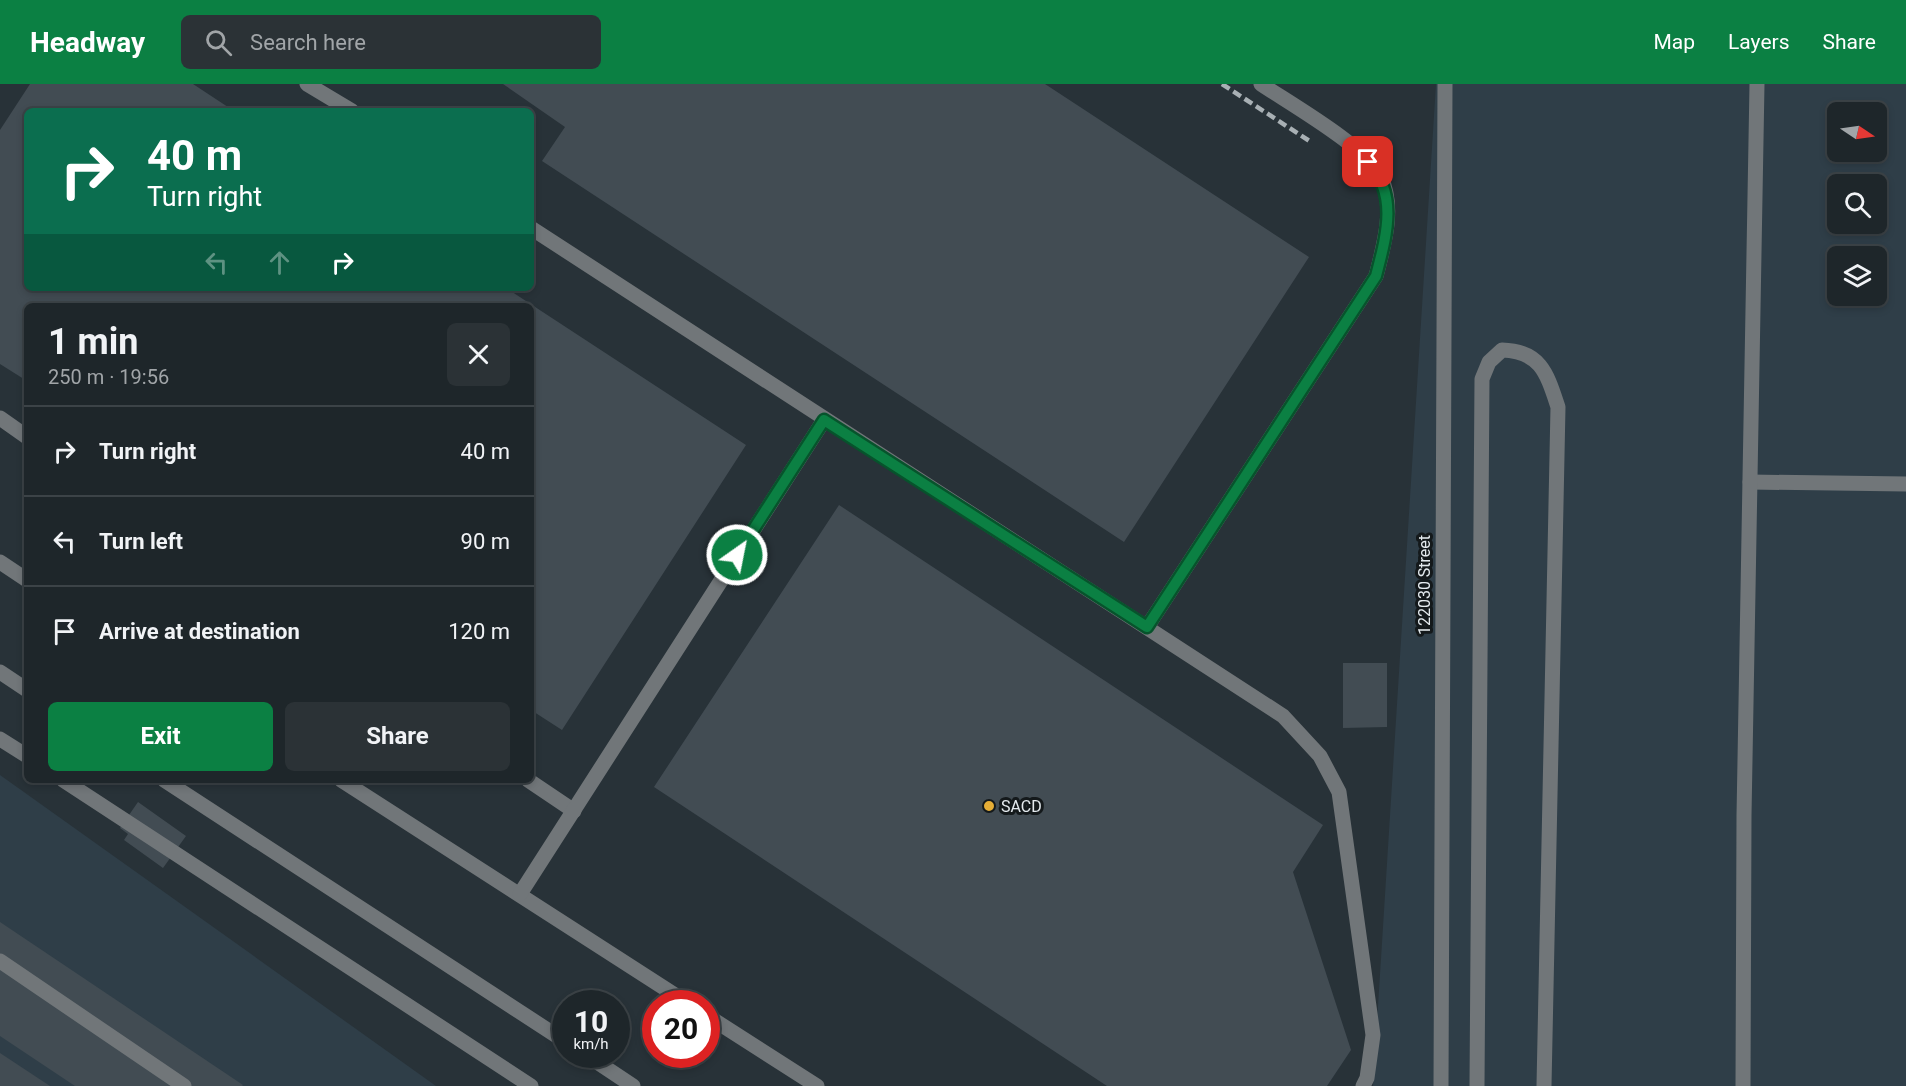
<!DOCTYPE html>
<html lang="en">
<head>
<meta charset="utf-8">
<style>
	:root { --surface:#1e262a; --page:#2b3236; --text:#f1f3f6; --muted:#a1a5a8; --line:#3c4347; --accent:#0b8043 }
	body { margin:0; font-family:Roboto,sans-serif; background:var(--page); color:var(--text); height:100vh; display:flex; flex-direction:column; font-size:22px; white-space:nowrap }
	* { box-sizing:border-box; margin:0 }
	p { font-size:20px; color:var(--muted) }
	.icon { flex:none; width:33px; height:33px; fill:none; stroke:currentColor; stroke-width:2; stroke-linecap:round; stroke-linejoin:round }
	.map { position:relative; flex:1; overflow:hidden }
	.sheet { position:absolute; left:24px; top:219px; width:510px; height:480px; display:flex; flex-direction:column; background:var(--surface); border-radius:9px; box-shadow:0 3px 9px #0003,0 0 0 2px var(--line) }
	.sheet>* { flex:none }
	.banner { position:absolute; left:24px; top:24px; width:510px; height:183px; border-radius:9px; box-shadow:0 3px 9px #0003,0 0 0 2px var(--line); background:#0b6e4f; color:#fff; overflow:hidden }
	.needle { width:39px; rotate:103deg }
	.controls { position:absolute; left:1827px; top:18px; display:grid; gap:12px }
	.controls a { display:grid; place-items:center; width:60px; height:60px; border-radius:9px; background:var(--surface); box-shadow:0 3px 9px #0003,0 0 0 2px var(--line); font-size:30px }
	.speed { position:absolute; left:552px; top:906px; display:flex; gap:12px; font-size:30px; font-weight:700; text-align:center }
	.speed>* { display:grid; place-content:center; width:78px; height:78px; border-radius:50%; background:var(--surface); box-shadow:0 3px 9px #0003,0 0 0 2px var(--line); line-height:1 }
	.speed small { font-size:15px; font-weight:400 }
	.speed .limit { border:9px solid #d22; background:#fff; color:#111 }
	.pin { position:absolute; display:grid; place-items:center; width:51px; height:51px; color:#fff; margin:-26px; border-radius:12px; box-shadow:0 3px 9px #0006 }
	.me { position:absolute; width:66px; margin:-33px; rotate:33deg; stroke-linejoin:round; filter:drop-shadow(0 0 4px #0008) }
	.turn { display:flex; align-items:center; gap:21px; height:126px; padding:0 24px; font-size:27px }
	.turn .icon { width:78px; height:78px; stroke-width:2.5 }
	.turn b { display:block; font-size:42px; line-height:51px }
	.lanes { display:flex; align-items:center; height:57px; padding:0 24px; background:#0003; justify-content:center; gap:30px; direction:ltr }
	.lanes .off { opacity:.35 }
	.round { display:grid; place-items:center; flex:none; width:63px; height:63px; border-radius:9px; background:var(--page) }
	.head { display:flex; align-items:center; justify-content:space-between; height:102px; padding:0 24px }
	h1 { font-size:36px; font-weight:700; line-height:45px }
	.action { display:flex; gap:12px; margin-top:auto; padding:12px 24px }
	.action a { flex:1; height:69px; border-radius:9px; background:var(--accent); color:#fff; font-size:24px; font-weight:700; line-height:69px; text-align:center }
	.action a+a { background:var(--page); color:var(--text) }
	ul { padding:0; list-style:none }
	li { display:flex; align-items:center; gap:18px; height:90px; padding:0 24px; border-top:2px solid var(--line) }
	li div { flex:1 }
	li b { display:block; font-size:22px }
	li em { font-style:normal }
	header { display:flex; align-items:center; gap:36px; box-sizing:border-box; height:84px; padding:0 30px; background:var(--accent); color:#fff }
	header strong { font-size:28px }
	nav { display:flex; gap:33px; margin-inline-start:auto; font-size:21px }
	.search { width:420px; height:54px; background:var(--page); display:flex; align-items:center; gap:15px; box-sizing:border-box; padding:0 21px; border-radius:9px; color:var(--muted); font-size:22px }
	.map>svg:first-child { display:block }
	.built { fill:#2f3e48; fill-rule:evenodd }
	.building { fill:#424c53 }
	.lines { fill:none; stroke-linecap:round; stroke-linejoin:round }
	.minor { stroke:#717679; stroke-width:15 }
	.rail { stroke:#a8b0b4; stroke-width:4.5; stroke-dasharray:9 4.5; stroke-linecap:butt }
	.route-casing { stroke:#07532c; stroke-width:15 }
	.route { stroke:#0b8043; stroke-width:10 }
	.poi-dot { fill:#e5ad36; stroke:#14191b; stroke-width:2 }
	.labels { text-anchor:middle; dominant-baseline:central; stroke-width:6; stroke-linejoin:round; paint-order:stroke }
	.street-label { font-size:16px; fill:#e4eaee; stroke:#14191b }
	.poi-label { font-size:16px; fill:#e4eaee; stroke:#14191b; text-anchor:start }
</style>
</head>
<body>
<header>
<strong>Headway</strong>
<div class="search"><svg class="icon" aria-label="search" viewBox="0 0 24 24"><circle cx="10" cy="10" r="6"/><path d="M15 15l6 6"/></svg>Search here</div>
<nav><a>Map</a><a>Layers</a><a>Share</a></nav>
</header>
<div class="map">
<svg width="1906" height="1002" viewBox="0 0 1906 1002">
	<rect width="100%" height="100%" fill="#283238"/>
	<g class="built">
		<path d="M1436 0H1906V1002H1373ZM1838 28H1876V68H1838ZM1838 100H1876V140H1838ZM1838 172H1876V212H1838Z"/>
		<polygon points="0,691 436,1002 0,1002"/>
	</g>
	<g class="building">
		<polygon points="30,0 193,0 234,27 27,27 27,204 506,204 746,361 562,646 531,626 531,222 27,222 27,297 0,280 0,46"/>
		<polygon points="503,0 1045,0 1309,173 1124,458 542,77 565,43"/>
		<polygon points="839,421 1323,741 1293,788 1351,966 1327,1002 1107,1002 654,703"/>
		<polygon points="1343,579 1387,579 1387,643 1343,644"/>
		<polygon points="138,718 186,752 163,784 124,756 128,750 120,744"/>
		<polygon points="0,838 243,1001 242,1002 75,1002 0,952"/>
		<polygon points="0,969 50,1002 0,1002"/>
	</g>
	<g class="lines">
		<g class="minor">
			<polyline points="307,0 352,27"/>
			<polyline points="531,144 1283,632 1320,672 1339,708 1373,951 1367,994 1363,1002"/>
			<polyline points="0,334 27,353"/>
			<polyline points="1750,398 1906,400"/>
			<polyline points="0,478 27,496"/>
			<path d="M1147 543 1376 192C1384 161 1395 124 1381 93 1368 64 1289 19 1261 0"/>
			<polyline points="0,588 27,606"/>
			<polyline points="0,655 27,672"/>
			<polyline points="63,696 531,1002"/>
			<polyline points="164,696 566,958"/>
			<polyline points="341,696 689,920"/>
			<polyline points="528,696 574,727"/>
			<polyline points="520,810 824,336"/>
			<polyline points="0,877 184,1002"/>
			<polyline points="706,931 817,1002"/>
			<polyline points="585,970 633,1002"/>
			<polyline points="1441,1002 1445,0"/>
			<path d="M1477 1002 1482 295 1489 278 1502 266C1541 267 1547 290 1558 323L1544 1002"/>
			<polyline points="1743,1002 1744,732 1757,0"/>
		</g>
		<polyline class="rail" points="1222,0 1311,58"/>
	</g>
	<g class="lines">
		<g class="route-casing">
			<path id="route" d="M737 471 824 336 1147 543 1376 192C1386 153 1399 111 1368 78"/>
		</g>
		<use href="#route" class="route"/>
	</g>
	<circle class="poi-dot" cx="989" cy="722" r="6"/>
	<g class="labels">
		<g class="street-label">
			<text transform="translate(1424 501) rotate(-90)">122030 Street</text>
		</g>
		<g class="poi-label">
			<text x="1001" y="722">SACD</text>
		</g>
	</g>
</svg>
<div class="controls">
<a><svg class="needle" viewBox="-14 -14 28 28"><path d="M0-13l5 13h-10z" fill="#e53935"/><path d="M0 13l5-13h-10z" fill="#a1a5a8"/></svg></a>
<a><svg class="icon" aria-label="search" viewBox="0 0 24 24"><circle cx="10" cy="10" r="6"/><path d="M15 15l6 6"/></svg></a>
<a><svg class="icon" aria-label="layers" viewBox="0 0 24 24"><path d="M12 4l9 5-9 5-9-5zM3 14l9 5 9-5"/></svg></a>
</div>
<div class="speed"><div>10<small>km/h</small></div><div class="limit">20</div></div>
<div class="pin" style="left:1368px;top:78px;background:#d93025"><svg class="icon" aria-label="arrive" viewBox="0 0 24 24"><path d="M6 21V4h12l-3 4 3 4H6"/></svg></div>
<svg class="me" style="left:737px;top:471px" viewBox="-20 -20 40 40"><circle r="17" fill="#0b8043" stroke="#fff" stroke-width="3"/><path d="M0-11L8 9 0 5-8 9z" fill="#fff"/></svg>
<div class="banner">
<div class="turn"><svg class="icon" aria-label="right" viewBox="0 0 24 24"><path d="M7 20v-9h11M14 6l5 5-5 5"/></svg><div><b>40 m</b>Turn right</div></div>
<div class="lanes"><svg class="icon off" aria-label="left" viewBox="0 0 24 24"><path d="M17 20v-9H6M10 6l-5 5 5 5"/></svg><svg class="icon off" aria-label="ahead" viewBox="0 0 24 24"><path d="M12 20V5M6 11l6-6 6 6"/></svg><svg class="icon" aria-label="right" viewBox="0 0 24 24"><path d="M7 20v-9h11M14 6l5 5-5 5"/></svg></div>
</div>
<section class="sheet">
<div class="head"><div><h1>1 min</h1><p>250 m · 19:56</p></div><a class="round"><svg class="icon" aria-label="close" viewBox="0 0 24 24"><path d="M6 6l12 12M18 6L6 18"/></svg></a></div>
<ul>
<li><svg class="icon" aria-label="right" viewBox="0 0 24 24"><path d="M7 20v-9h11M14 6l5 5-5 5"/></svg><div><b>Turn right</b></div><em>40 m</em></li>
<li><svg class="icon" aria-label="left" viewBox="0 0 24 24"><path d="M17 20v-9H6M10 6l-5 5 5 5"/></svg><div><b>Turn left</b></div><em>90 m</em></li>
<li><svg class="icon" aria-label="arrive" viewBox="0 0 24 24"><path d="M6 21V4h12l-3 4 3 4H6"/></svg><div><b>Arrive at destination</b></div><em>120 m</em></li>
</ul>
<div class="action"><a>Exit</a><a>Share</a></div>
</section>
</div>
</body>
</html>
